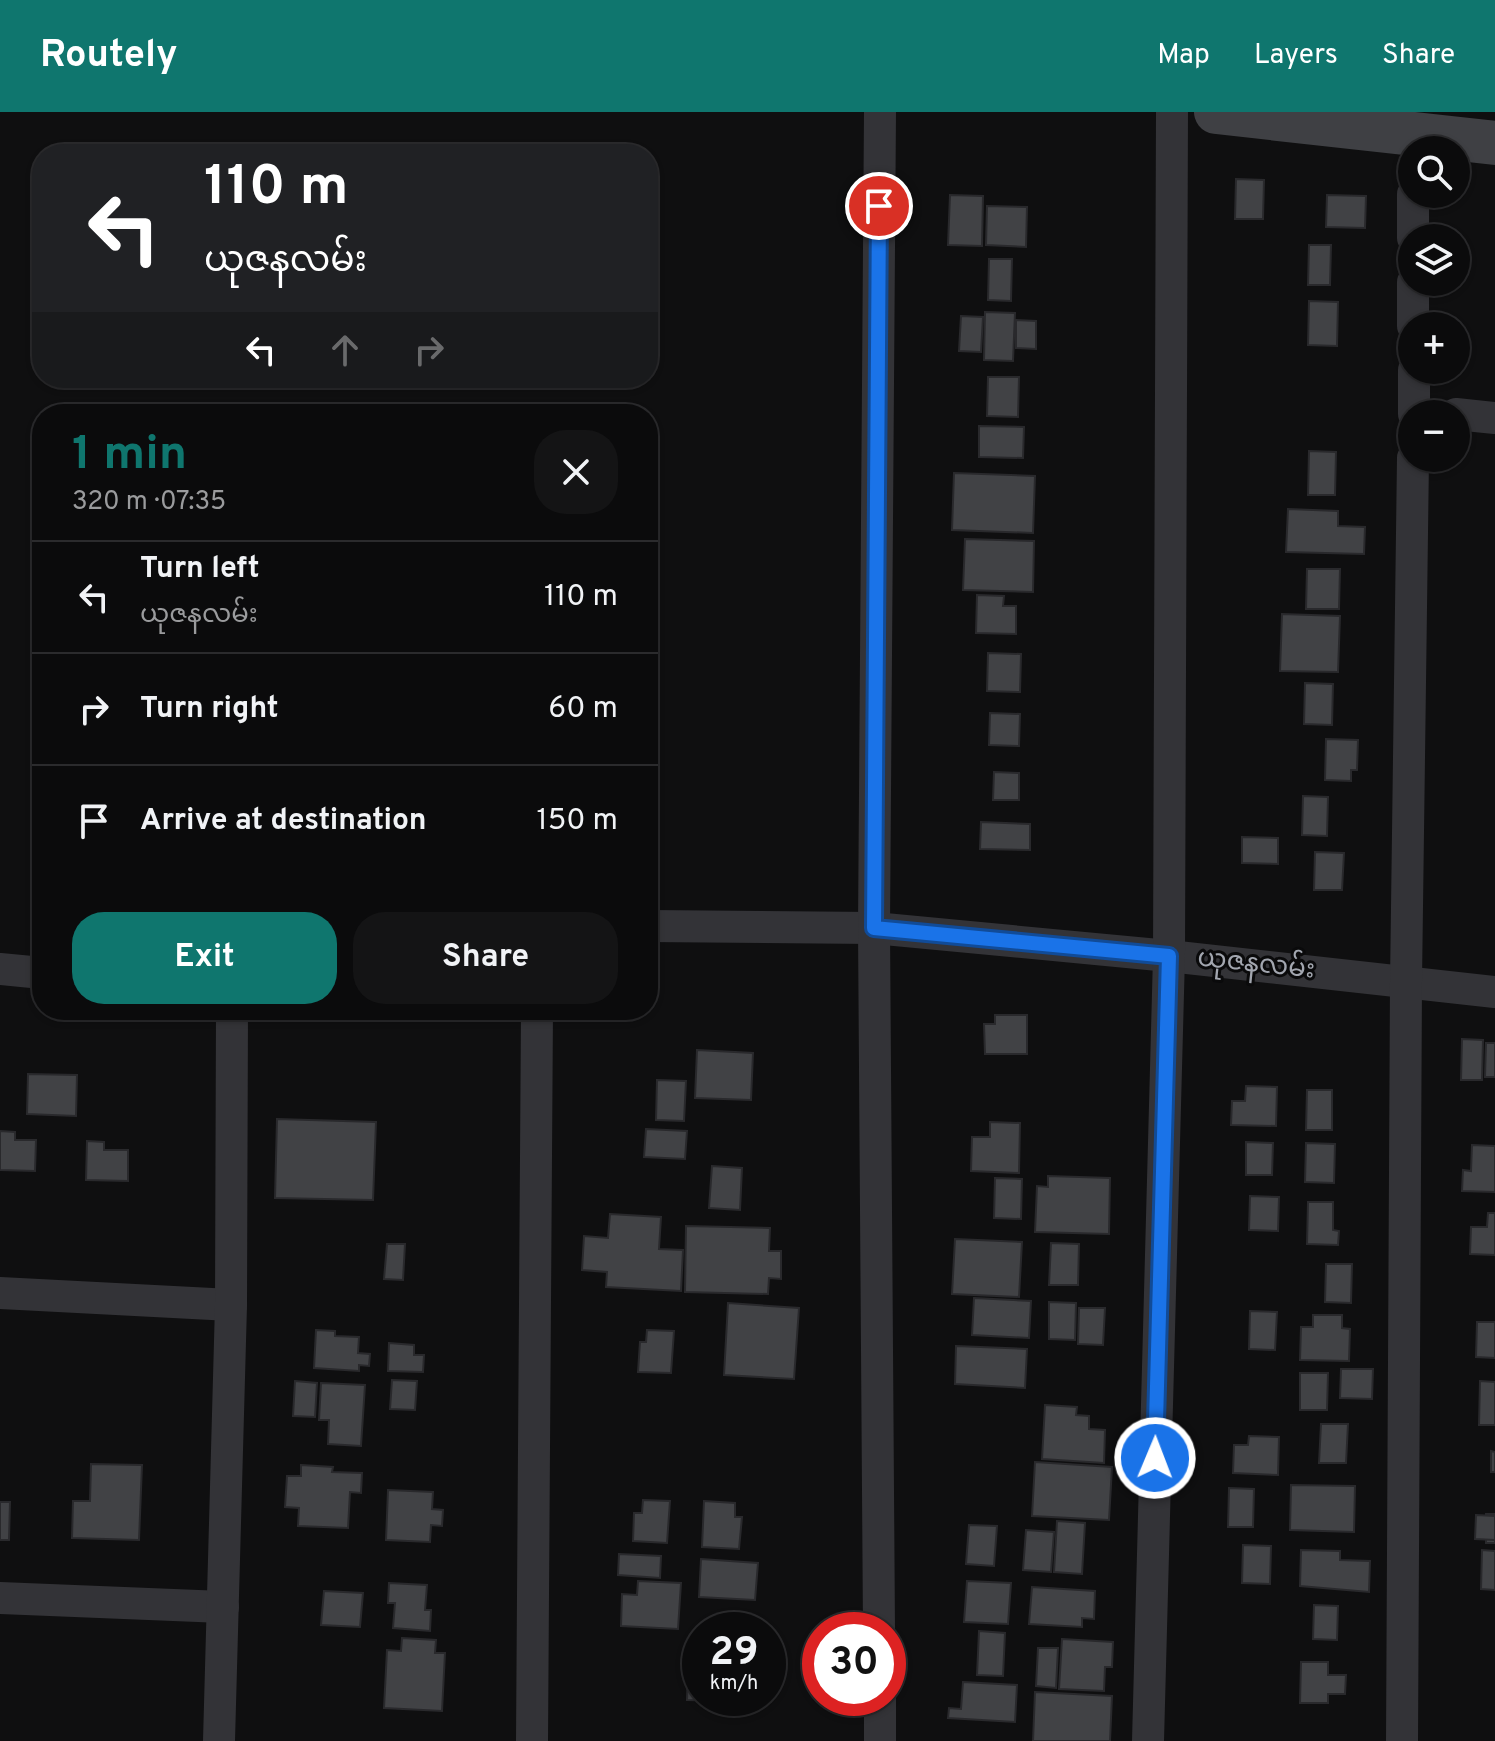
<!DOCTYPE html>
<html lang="en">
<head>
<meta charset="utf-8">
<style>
	:root { --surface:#0b0b0c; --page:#141415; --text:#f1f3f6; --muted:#9a9b9d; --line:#2b2b2d; --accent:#0f766e }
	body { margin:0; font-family:Overpass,"Noto Sans Myanmar",sans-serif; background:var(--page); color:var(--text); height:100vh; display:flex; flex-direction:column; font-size:30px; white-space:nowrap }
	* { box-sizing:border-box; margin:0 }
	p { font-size:26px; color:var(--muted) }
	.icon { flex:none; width:44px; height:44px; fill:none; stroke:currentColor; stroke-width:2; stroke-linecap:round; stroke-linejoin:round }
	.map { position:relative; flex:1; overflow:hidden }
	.drawer { position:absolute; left:32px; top:292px; width:626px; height:616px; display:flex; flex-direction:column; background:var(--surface); border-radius:32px; box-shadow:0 2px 6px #0004,0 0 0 2px var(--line) }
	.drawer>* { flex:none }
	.guide { position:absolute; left:32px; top:32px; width:626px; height:244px; border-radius:32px; box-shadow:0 2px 6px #0004,0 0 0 2px var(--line); background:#202124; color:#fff; overflow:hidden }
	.buttons { position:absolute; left:1398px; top:24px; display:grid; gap:16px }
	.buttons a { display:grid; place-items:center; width:72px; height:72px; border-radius:50%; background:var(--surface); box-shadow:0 2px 6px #0004,0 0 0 2px var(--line); font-size:40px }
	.speed { position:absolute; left:682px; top:1500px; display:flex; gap:16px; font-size:40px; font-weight:700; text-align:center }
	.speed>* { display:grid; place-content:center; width:104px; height:104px; border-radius:50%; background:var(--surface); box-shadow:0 2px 6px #0004,0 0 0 2px var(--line); line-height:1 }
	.speed small { font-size:20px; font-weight:400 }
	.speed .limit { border:12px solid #d22; background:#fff; color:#111 }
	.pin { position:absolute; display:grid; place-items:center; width:68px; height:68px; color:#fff; margin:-34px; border:4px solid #fff; border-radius:50%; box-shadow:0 2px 8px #0007 }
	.me { position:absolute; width:88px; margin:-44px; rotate:1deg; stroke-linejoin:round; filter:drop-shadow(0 0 6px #0008) }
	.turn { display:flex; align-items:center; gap:28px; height:168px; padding:0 40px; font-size:36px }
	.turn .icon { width:104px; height:104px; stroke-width:2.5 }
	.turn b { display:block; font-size:56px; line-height:68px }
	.lanes { display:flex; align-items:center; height:76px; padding:0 40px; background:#0003; justify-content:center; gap:40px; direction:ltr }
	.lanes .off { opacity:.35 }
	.round { display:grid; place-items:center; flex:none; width:84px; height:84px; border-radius:32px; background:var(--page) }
	.overview { display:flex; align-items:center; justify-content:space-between; height:136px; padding:0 40px }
	h1 { font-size:48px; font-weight:700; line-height:60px; color:var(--accent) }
	.button { display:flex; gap:16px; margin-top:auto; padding:16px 40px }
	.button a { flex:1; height:92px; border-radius:32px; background:var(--accent); color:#fff; font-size:32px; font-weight:700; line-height:92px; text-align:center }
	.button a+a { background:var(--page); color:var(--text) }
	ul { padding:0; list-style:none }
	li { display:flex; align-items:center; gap:24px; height:112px; padding:0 40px; border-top:2px solid var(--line) }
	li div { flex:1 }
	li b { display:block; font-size:30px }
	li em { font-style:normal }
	header { display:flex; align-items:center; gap:48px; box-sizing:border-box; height:112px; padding:0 40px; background:var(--accent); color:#fff }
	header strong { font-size:38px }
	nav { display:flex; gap:44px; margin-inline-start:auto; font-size:28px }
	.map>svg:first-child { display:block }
	.building { fill:#414245; stroke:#29292c; stroke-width:2 }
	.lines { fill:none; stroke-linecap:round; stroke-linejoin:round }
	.street { stroke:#333337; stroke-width:32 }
	.secondary { stroke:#3f4044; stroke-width:44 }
	.route-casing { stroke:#114b97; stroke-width:20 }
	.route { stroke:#1a73e8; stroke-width:14 }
	.labels { text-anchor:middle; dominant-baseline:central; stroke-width:6; stroke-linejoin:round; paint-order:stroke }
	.street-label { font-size:26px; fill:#a2a6af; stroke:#0a0a0b }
</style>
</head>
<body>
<header>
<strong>Routely</strong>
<nav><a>Map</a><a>Layers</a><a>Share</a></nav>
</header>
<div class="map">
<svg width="1495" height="1629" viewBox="0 0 1495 1629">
	<rect width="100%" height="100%" fill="#0f0f10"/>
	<g class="building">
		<polygon points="1236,67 1264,68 1263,107 1235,107"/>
		<polygon points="950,83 983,84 982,134 948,133"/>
		<polygon points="1327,83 1366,84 1365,116 1326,115"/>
		<polygon points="987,94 1027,95 1026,135 986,133"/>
		<polygon points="1309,133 1331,133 1330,173 1308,173"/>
		<polygon points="989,147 1012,147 1011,189 988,188"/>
		<polygon points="1309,189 1338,190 1337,234 1308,233"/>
		<polygon points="985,200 1015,201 1013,249 984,248"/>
		<polygon points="961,204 983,205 981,240 959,239"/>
		<polygon points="1016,208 1036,209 1036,237 1016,236"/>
		<polygon points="988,265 1019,265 1018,305 987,304"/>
		<polygon points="979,314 1024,315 1023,346 979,345"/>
		<polygon points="1309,339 1336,340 1335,383 1308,383"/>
		<polygon points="954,361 1035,364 1033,421 952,418"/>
		<polygon points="1288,397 1338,399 1338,414 1365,415 1364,442 1286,440"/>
		<polygon points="965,427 1034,429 1033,480 963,478"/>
		<polygon points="1307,457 1340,457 1339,497 1306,497"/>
		<polygon points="977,483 1004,484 1003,494 1016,494 1016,522 976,521"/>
		<polygon points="1282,502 1340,504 1338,560 1280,559"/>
		<polygon points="988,541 1021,542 1020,580 987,579"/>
		<polygon points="1305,571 1333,572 1332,613 1304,612"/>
		<polygon points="990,601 1020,602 1019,634 989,633"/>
		<polygon points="1326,627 1358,628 1357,658 1351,658 1351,669 1325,668"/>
		<polygon points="994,660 1019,661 1019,688 993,688"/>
		<polygon points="1303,684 1328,685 1327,724 1302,723"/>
		<polygon points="981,710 1030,712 1030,738 980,737"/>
		<polygon points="1242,725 1278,726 1278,752 1242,751"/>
		<polygon points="1315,740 1344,741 1342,778 1314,778"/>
		<polygon points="995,903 1027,903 1027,942 985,942 984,912 995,912"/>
		<polygon points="1462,927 1483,928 1482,968 1461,968"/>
		<polygon points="1486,931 1495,931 1495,965 1485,965"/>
		<polygon points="697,938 753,941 751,988 695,986"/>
		<polygon points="28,962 77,963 76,1004 27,1002"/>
		<polygon points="657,968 686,969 684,1009 656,1008"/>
		<polygon points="1246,974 1277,975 1276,1014 1231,1013 1232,989 1245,989"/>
		<polygon points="1307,978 1332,978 1332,1018 1306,1018"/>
		<polygon points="277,1007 376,1010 373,1088 275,1086"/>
		<polygon points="990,1010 1020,1011 1019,1061 971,1059 972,1025 990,1025"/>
		<polygon points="646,1017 687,1019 685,1047 644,1045"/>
		<polygon points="0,1019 15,1020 15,1028 36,1028 35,1059 0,1058"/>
		<polygon points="87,1029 104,1030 104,1038 128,1038 128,1069 86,1068"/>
		<polygon points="1246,1030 1273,1031 1272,1063 1246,1063"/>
		<polygon points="1306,1031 1335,1032 1334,1071 1305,1070"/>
		<polygon points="1472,1033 1495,1034 1495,1080 1462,1079 1463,1058 1471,1059"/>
		<polygon points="712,1054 742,1056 740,1098 709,1096"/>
		<polygon points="1048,1064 1110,1066 1109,1122 1035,1120 1037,1074 1048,1075"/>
		<polygon points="995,1066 1022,1067 1021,1107 994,1106"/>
		<polygon points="1250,1084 1279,1085 1278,1119 1249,1118"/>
		<polygon points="1308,1090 1333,1090 1333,1118 1339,1119 1338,1133 1307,1132"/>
		<polygon points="1488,1101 1495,1101 1495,1143 1470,1142 1471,1115 1487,1115"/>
		<polygon points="610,1102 661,1105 659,1137 683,1138 681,1179 606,1175 607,1160 582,1158 584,1124 608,1126"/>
		<polygon points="686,1114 770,1116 769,1139 781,1139 781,1167 769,1166 768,1182 685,1180"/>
		<polygon points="955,1127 1022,1130 1019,1185 952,1182"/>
		<polygon points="1051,1131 1079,1132 1078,1173 1049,1173"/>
		<polygon points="387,1132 405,1132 403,1168 384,1167"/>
		<polygon points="1326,1152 1352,1152 1351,1191 1325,1190"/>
		<polygon points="974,1186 1031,1189 1029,1226 972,1223"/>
		<polygon points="1049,1190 1076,1191 1075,1228 1049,1227"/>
		<polygon points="728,1191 799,1196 794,1267 724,1263"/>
		<polygon points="1079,1196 1105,1196 1103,1233 1078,1232"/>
		<polygon points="1250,1199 1277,1200 1275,1238 1249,1237"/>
		<polygon points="1313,1203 1342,1203 1342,1216 1350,1217 1349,1249 1300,1248 1301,1215 1313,1215"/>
		<polygon points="1477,1210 1495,1210 1495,1246 1476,1245"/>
		<polygon points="316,1218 335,1219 335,1224 359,1225 358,1241 370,1242 369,1254 359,1253 359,1259 314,1256"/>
		<polygon points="647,1218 674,1219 671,1261 638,1260 640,1230 646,1230"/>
		<polygon points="389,1231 414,1233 414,1243 424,1243 423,1260 388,1259"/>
		<polygon points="956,1234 1027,1237 1025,1276 955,1272"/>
		<polygon points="1341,1257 1373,1257 1372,1287 1340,1286"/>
		<polygon points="1300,1261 1328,1261 1327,1298 1300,1298"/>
		<polygon points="392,1268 417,1269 415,1298 390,1297"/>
		<polygon points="295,1269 317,1271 315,1305 293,1304"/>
		<polygon points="1480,1269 1495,1270 1495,1313 1479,1313"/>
		<polygon points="321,1271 365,1273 361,1334 328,1332 329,1308 319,1308"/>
		<polygon points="1045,1293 1077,1295 1076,1303 1089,1304 1089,1317 1105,1318 1104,1351 1042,1347"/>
		<polygon points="1321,1312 1348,1312 1346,1351 1319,1351"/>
		<polygon points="1249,1324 1279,1325 1278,1363 1233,1361 1234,1333 1248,1333"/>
		<polygon points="1491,1339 1495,1340 1495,1360 1491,1360"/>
		<polygon points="1035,1350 1112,1355 1109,1408 1032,1404"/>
		<polygon points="91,1352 142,1353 139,1428 72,1426 73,1389 90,1389"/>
		<polygon points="301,1353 333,1355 332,1360 362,1361 361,1381 350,1380 348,1416 298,1414 299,1396 285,1395 287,1364 301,1364"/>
		<polygon points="1291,1373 1355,1374 1354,1420 1290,1418"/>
		<polygon points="1229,1376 1254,1377 1253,1415 1228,1415"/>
		<polygon points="388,1378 433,1380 432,1397 443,1398 442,1414 431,1413 430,1430 386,1428"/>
		<polygon points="643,1388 670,1389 667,1431 633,1429 634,1401 642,1401"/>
		<polygon points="704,1389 735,1391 735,1405 742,1405 739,1437 702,1435"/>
		<polygon points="0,1390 10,1390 9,1428 0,1428"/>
		<rect x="1486" y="1402" width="9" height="29"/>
		<polygon points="1476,1403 1495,1404 1495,1428 1475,1427"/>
		<polygon points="1057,1409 1085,1411 1082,1462 1054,1460"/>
		<polygon points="969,1413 997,1414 994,1454 966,1452"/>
		<polygon points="1026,1418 1054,1420 1051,1460 1023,1458"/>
		<polygon points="1243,1433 1271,1434 1270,1472 1242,1471"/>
		<polygon points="1301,1438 1340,1439 1340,1448 1370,1449 1369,1480 1300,1474"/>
		<polygon points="1482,1438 1495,1439 1495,1478 1481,1477"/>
		<polygon points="619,1442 661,1444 660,1466 618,1463"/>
		<polygon points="701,1447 758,1451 755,1488 699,1485"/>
		<polygon points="638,1469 681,1471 678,1517 621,1514 622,1482 637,1483"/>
		<polygon points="967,1469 1011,1471 1008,1512 964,1510"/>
		<polygon points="389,1471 427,1473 425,1498 431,1498 430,1519 393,1516 395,1491 388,1491"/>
		<polygon points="1032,1475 1095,1479 1094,1507 1082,1506 1082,1515 1029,1512"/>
		<polygon points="324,1479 363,1481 360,1515 321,1513"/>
		<polygon points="1314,1493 1338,1494 1337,1528 1313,1527"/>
		<polygon points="979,1519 1005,1521 1003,1564 977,1563"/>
		<polygon points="402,1526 436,1528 435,1541 445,1541 442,1599 384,1596 387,1538 401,1539"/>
		<polygon points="1062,1527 1113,1530 1112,1555 1105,1555 1104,1579 1059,1577"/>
		<polygon points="689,1531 700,1532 700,1586 725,1586 725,1589 687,1588"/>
		<polygon points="1038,1536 1058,1536 1056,1576 1036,1574"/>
		<polygon points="1301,1550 1328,1550 1328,1563 1346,1563 1345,1582 1328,1582 1328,1591 1300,1591"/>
		<polygon points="963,1570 1017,1573 1015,1610 948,1606 949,1596 961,1597"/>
		<polygon points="1035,1580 1112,1584 1110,1629 1033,1629"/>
	</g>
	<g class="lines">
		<g class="street">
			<polyline points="1413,82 1413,126"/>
			<polyline points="1413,170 1413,214"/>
			<polyline points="1414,258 1414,302"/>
			<polyline points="1456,302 1495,306"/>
			<polyline points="648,814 874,816 1169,844 1495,880"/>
			<polyline points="0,857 42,861"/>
			<polyline points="0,1181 231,1193"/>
			<polyline points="0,1486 223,1495"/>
			<polyline points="879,1518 874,816 880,0"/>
			<polyline points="880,1586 880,1629"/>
			<polyline points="219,1629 231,1193 232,898"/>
			<polyline points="532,1629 537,898"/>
			<polyline points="1148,1629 1169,844 1172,0"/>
			<polyline points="1402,1629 1406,870 1413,346"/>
		</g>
		<polyline class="secondary" points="1216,0 1495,31"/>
	</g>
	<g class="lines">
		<g class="route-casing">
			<polyline id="route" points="879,94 874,816 1169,844 1155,1346"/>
		</g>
		<use href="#route" class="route"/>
	</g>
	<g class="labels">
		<g class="street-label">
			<text transform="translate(1256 853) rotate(6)">ယုဇနလမ်း</text>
		</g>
	</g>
</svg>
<div class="buttons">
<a><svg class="icon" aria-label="search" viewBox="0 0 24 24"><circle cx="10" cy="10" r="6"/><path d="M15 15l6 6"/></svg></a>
<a><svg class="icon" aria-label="layers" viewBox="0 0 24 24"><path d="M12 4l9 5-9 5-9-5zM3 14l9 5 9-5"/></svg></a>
<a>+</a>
<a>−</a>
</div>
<div class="speed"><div>29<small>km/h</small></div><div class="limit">30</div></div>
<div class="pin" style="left:879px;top:94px;background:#d93025"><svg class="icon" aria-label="arrive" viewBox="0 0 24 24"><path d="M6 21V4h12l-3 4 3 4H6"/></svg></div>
<svg class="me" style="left:1155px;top:1346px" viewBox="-20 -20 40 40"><circle r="17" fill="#1a73e8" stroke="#fff" stroke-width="3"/><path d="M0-11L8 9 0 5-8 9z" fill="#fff"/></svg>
<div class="guide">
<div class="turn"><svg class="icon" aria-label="left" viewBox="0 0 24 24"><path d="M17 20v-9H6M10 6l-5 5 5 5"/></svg><div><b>110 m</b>ယုဇနလမ်း</div></div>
<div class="lanes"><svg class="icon" aria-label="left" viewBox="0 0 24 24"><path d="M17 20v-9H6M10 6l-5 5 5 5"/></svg><svg class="icon off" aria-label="ahead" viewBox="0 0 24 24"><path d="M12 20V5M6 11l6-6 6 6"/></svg><svg class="icon off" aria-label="right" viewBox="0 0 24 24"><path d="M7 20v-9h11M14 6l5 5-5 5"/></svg></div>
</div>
<section class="drawer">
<div class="overview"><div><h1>1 min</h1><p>320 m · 07:35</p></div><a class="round"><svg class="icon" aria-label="close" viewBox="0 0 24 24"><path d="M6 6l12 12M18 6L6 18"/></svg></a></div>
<ul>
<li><svg class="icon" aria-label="left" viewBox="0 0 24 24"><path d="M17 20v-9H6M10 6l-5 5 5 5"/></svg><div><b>Turn left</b><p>ယုဇနလမ်း</p></div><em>110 m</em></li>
<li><svg class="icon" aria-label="right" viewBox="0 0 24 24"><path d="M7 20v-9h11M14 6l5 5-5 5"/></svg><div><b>Turn right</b></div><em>60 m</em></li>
<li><svg class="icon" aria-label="arrive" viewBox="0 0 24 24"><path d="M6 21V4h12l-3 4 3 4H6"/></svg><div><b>Arrive at destination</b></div><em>150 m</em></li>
</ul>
<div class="button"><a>Exit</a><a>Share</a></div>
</section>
</div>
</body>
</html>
